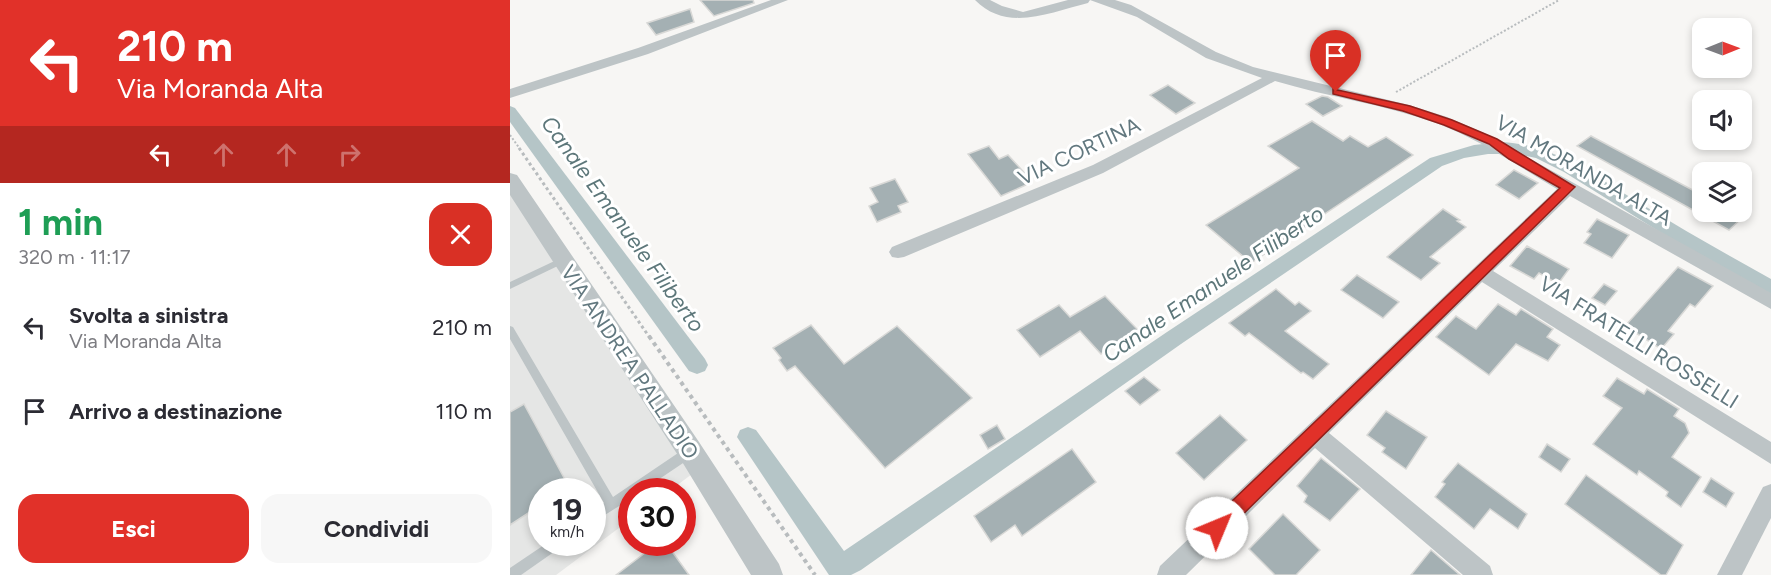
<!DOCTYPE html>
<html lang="it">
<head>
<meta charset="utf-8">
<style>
	:root { --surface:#fff; --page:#f7f7f7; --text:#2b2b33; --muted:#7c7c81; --accent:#e13129 }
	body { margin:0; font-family:Figtree,sans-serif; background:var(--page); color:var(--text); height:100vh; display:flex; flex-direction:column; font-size:22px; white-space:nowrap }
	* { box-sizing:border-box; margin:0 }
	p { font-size:20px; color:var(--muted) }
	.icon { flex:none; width:33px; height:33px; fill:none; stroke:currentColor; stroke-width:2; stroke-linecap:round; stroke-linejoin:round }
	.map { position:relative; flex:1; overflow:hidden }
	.details { display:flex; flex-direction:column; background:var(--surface); width:510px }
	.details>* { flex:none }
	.guide { background:#e13129; color:#fff; overflow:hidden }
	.needle { width:39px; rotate:89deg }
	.tools { position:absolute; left:1182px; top:18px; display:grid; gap:12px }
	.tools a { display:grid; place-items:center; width:60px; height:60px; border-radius:12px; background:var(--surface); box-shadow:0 3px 9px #0003; font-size:30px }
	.speed { position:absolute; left:18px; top:478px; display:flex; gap:12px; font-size:30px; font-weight:700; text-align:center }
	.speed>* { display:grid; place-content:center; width:78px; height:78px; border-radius:50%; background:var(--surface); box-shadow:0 3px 9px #0003; line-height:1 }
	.speed small { font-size:15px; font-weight:400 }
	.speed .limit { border:9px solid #d22; background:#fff; color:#111 }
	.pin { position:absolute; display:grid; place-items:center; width:51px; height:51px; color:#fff; margin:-62px -26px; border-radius:50% 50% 50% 0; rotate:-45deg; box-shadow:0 0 6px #0007 }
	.pin .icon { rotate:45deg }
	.me { position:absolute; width:66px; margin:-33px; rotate:45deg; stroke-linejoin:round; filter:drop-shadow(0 0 4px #0008) }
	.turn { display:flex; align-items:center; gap:21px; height:126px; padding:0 18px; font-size:27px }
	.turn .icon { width:78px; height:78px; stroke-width:2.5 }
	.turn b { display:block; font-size:42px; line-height:51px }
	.lanes { display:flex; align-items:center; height:57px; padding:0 18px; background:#0003; justify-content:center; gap:30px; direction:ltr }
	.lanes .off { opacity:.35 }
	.round { display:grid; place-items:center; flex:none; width:63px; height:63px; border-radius:18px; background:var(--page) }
	.overview { display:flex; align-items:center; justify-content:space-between; height:102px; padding:0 18px }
	h1 { font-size:36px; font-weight:700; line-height:45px; color:#1e9e55 }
	.button { display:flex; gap:12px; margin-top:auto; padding:12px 18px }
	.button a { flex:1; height:69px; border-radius:18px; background:var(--accent); color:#fff; font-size:24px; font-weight:700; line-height:69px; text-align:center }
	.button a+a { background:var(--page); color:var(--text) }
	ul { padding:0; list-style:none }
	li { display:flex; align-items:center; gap:18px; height:84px; padding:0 18px }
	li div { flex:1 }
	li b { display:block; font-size:22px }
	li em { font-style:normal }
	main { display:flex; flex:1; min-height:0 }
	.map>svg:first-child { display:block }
	.built { fill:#e5e6e5; fill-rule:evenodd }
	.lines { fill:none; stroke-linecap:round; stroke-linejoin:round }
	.canal { fill:#b5c5c7; fill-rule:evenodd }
	.building { fill:#a4b0b3; stroke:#d8d8d6; stroke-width:1.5 }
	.path-far2 { stroke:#b8bcbe; stroke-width:2; stroke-dasharray:2 2; stroke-linecap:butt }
	.path-far1 { stroke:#b8bcbe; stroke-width:3; stroke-dasharray:3 3; stroke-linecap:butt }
	.path { stroke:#b8bcbe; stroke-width:4; stroke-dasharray:4 4; stroke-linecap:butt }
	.service { fill:#bdc4c6; fill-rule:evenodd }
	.minor { fill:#bdc4c6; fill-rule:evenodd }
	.tertiary { fill:#bdc4c6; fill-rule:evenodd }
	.route { fill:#e13129; stroke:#92201b; stroke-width:1.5 }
	.labels { text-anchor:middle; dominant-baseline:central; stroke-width:6; stroke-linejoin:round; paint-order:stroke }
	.street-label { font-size:21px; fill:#62787f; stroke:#fff }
	.water-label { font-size:22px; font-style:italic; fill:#5d777a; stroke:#fff }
</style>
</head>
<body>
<main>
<section class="details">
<div class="guide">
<div class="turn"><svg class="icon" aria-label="left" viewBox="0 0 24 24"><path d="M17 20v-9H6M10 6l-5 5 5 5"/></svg><div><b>210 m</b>Via Moranda Alta</div></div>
<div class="lanes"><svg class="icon" aria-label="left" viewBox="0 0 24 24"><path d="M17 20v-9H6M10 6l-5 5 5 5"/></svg><svg class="icon off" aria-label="ahead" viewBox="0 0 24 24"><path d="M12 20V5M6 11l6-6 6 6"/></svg><svg class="icon off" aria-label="ahead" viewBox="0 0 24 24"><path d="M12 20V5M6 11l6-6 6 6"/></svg><svg class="icon off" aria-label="right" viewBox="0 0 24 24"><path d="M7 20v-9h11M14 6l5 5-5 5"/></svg></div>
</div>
<div class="overview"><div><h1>1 min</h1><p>320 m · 11:17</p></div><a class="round" style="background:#d93025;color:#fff"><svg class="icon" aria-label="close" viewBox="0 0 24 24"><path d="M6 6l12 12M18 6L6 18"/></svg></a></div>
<ul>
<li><svg class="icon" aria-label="left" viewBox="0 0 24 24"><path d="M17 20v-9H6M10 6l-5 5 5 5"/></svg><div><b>Svolta a sinistra</b><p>Via Moranda Alta</p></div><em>210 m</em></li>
<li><svg class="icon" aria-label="arrive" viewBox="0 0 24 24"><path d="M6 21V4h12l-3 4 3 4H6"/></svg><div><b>Arrivo a destinazione</b></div><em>110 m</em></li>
</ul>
<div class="button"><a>Esci</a><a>Condividi</a></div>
</section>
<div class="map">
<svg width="1261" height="575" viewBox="0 0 1261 575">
	<rect width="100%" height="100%" fill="#f7f6f4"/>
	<path class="built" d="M0 180 190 468 158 492H122L121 519 46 575H0ZM32 492H82V543H32Z"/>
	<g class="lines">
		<g class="canal">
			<polygon points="0,106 5,108 195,359 198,365 195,371 187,374 179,371 0,122"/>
			<path d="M992 142C1047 145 1087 178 1133 205 1175 231 1218 255 1261 279V296L1177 249 1054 172 1026 158 1006 154H978L954 158 932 166 671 344 351 570 341 575H319L227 437 230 430 238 427 246 430 334 551 657 332 920 158 964 145Z"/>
		</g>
	</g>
	<g class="building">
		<polygon points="190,0 243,0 244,3 204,16"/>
		<polygon points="180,9 184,22 146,35 137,23"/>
		<polygon points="658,85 685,103 666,114 640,95"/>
		<polygon points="812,96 818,97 832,106 813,116 796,104"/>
		<polygon points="802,121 833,141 840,136 858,147 876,137 903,155 741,263 696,225 789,168 758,146"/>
		<polygon points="1081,136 1192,195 1192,212 1223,212 1233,217 1219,230 1067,146"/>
		<polygon points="479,146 489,159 498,155 521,180 514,182 516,185 491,196 458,154"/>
		<polygon points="1004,170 1028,183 1009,199 986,185"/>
		<polygon points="385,179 398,202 388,206 391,212 367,222 359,206 368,202 360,188"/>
		<polygon points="933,209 950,220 947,221 956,227 920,257 930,263 911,280 877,257"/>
		<polygon points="1087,219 1119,235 1102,258 1074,243 1081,234 1077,232"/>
		<polygon points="1017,246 1059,269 1048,284 1029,273 1024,279 1000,266"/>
		<polygon points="1168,267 1203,286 1185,307 1180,304 1158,331 1164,334 1151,349 1115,326"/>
		<polygon points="847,275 889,302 873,318 831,290"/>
		<polygon points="1094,284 1107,291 1095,305 1082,298"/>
		<polygon points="766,289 785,305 789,302 801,311 775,331 819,364 803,379 793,372 791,373 739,333 735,336 719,323"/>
		<polygon points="595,296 628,330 591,354 570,331 530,357 507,330 549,305 560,317"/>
		<polygon points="988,304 1006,315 1011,309 1043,329 1037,337 1050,345 1038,361 1006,344 979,375 926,337 946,316 966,329"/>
		<polygon points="301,325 334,364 387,326 462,398 375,468 285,366 277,371 269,360 271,358 263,348"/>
		<polygon points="634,377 650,390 630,405 615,391"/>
		<polygon points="1107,378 1134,394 1137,389 1169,409 1164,416 1175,423 1179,433 1162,457 1191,477 1171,507 1156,496 1158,492 1129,471 1127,475 1083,444 1112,408 1093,396"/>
		<polygon points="14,404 59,487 51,492 32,492 32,504 0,525 0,412"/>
		<polygon points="876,411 917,437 896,469 872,452 875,448 857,435"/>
		<polygon points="710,415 737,440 694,480 666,453"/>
		<polygon points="487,425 495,439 478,449 470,435"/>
		<polygon points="1037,444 1060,459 1051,472 1029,457"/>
		<polygon points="562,449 586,482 512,536 505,525 481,542 464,516"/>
		<polygon points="811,458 850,489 820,521 794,502 797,496 787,486"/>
		<polygon points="948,463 1017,514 1008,529 980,509 964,529 925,497 935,484 932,482"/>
		<polygon points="1076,475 1173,545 1156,575 1151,575 1055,504"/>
		<polygon points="1201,478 1224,493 1216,507 1193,492"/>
		<polygon points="773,514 810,550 786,575 765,575 739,549"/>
		<polygon points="148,543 156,543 179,575 106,575"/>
		<polygon points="921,550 929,557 950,575 901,575"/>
	</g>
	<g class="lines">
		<g class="path-far2">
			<polyline points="886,92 1049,0"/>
			<polyline points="0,135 10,149"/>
		</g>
		<polyline class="path-far1" points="9,148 140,338"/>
		<polyline class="path" points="139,336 305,575"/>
		<g class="service">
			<polygon points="53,257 57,260 56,262 0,289 0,282"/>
			<polygon points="0,326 3,327 103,497 174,449 178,448 182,449 183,453 182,457 130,492 122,492 122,498 82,523 82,511 94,503 0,339"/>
			<polygon points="37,543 53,543 51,547 11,575 0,575 0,568"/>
		</g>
		<g class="minor">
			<polygon points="261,0 278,0 138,54 0,98 0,89 128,48"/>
			<path d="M465 0H480L492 6 513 12 558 0H580L578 3C541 12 497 33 465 0Z"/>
			<path d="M580 0H605L621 5 706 52 743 67 899 105 937 117 974 133 1261 293V309L1060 196 983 271 1261 442V464L972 282 819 433 980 566 983 575H953L805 448 676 575H647L650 566 1047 189C1008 166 969 139 926 123 873 104 818 97 765 81L593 173 394 257 388 258 382 257 379 252 382 247 583 165 752 78 696 58 627 17Z"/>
			<polygon points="1261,484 1261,518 1232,575 1207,575 1253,487"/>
		</g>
		<polygon class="tertiary" points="0,173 7,175 189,442 269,564 273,575 241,575 171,460 0,195"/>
	</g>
	<polygon class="route" points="823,89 900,106 942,120 987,139 1065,187 713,534 707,536 700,534 698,528 700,522 1050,188 999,159 979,144 934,125 893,111 823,94"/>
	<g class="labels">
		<g class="street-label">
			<text transform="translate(569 151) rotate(-25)">VIA CORTINA</text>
			<text transform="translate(1074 170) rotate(30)">VIA MORANDA ALTA</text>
			<text transform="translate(1129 342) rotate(32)">VIA FRATELLI ROSSELLI</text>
			<text transform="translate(120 362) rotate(56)">VIA ANDREA PALLADIO</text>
		</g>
		<g class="water-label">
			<text transform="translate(113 224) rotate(54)">Canale Emanuele Filiberto</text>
			<text transform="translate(703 284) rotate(-34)">Canale Emanuele Filiberto</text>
		</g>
	</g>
</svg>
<div class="tools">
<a><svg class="needle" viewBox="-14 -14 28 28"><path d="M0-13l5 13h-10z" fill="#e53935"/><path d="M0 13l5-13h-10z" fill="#7c7c81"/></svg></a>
<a><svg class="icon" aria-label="sound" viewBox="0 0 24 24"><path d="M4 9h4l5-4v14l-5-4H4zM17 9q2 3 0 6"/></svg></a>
<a><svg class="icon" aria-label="layers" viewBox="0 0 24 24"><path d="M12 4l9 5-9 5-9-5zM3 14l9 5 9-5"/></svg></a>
</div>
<div class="speed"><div>19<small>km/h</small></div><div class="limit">30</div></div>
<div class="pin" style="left:826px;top:92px;background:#d93025"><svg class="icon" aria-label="arrive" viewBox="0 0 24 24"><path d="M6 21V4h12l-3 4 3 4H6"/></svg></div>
<svg class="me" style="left:707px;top:528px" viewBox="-20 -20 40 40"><circle r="19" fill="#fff"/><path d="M0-13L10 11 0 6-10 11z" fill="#e13129"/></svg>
</div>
</main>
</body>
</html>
